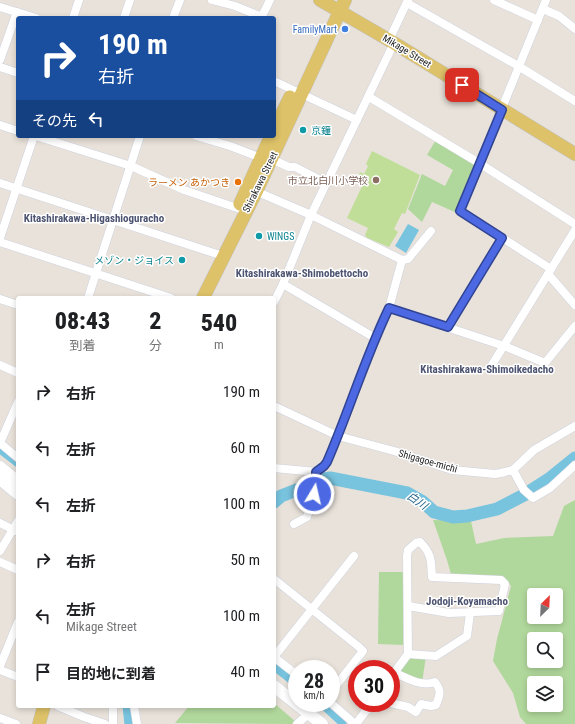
<!DOCTYPE html>
<html lang="ja">
<head>
<meta charset="utf-8">
<style>
	:root { --surface:#fff; --page:#f2f2f2; --text:#202124; --muted:#757577 }
	body { margin:0; font-family:"Roboto Condensed","Noto Sans JP",sans-serif; background:var(--page); color:var(--text); height:100vh; display:flex; flex-direction:column; font-size:15px; white-space:nowrap }
	* { box-sizing:border-box; margin:0 }
	p { font-size:13px; color:var(--muted) }
	.icon { flex:none; width:22px; height:22px; fill:none; stroke:currentColor; stroke-width:2; stroke-linecap:round; stroke-linejoin:round }
	.map { position:relative; flex:1; overflow:hidden }
	.details { position:absolute; left:16px; top:296px; width:260px; height:412px; display:flex; flex-direction:column; background:var(--surface); border-radius:4px; box-shadow:0 2px 6px #0003 }
	.details>* { flex:none }
	.top-card { position:absolute; left:16px; top:16px; width:260px; height:122px; border-radius:4px; box-shadow:0 2px 6px #0003; background:#1a4fa0; color:#fff; overflow:hidden }
	.needle { width:26px; rotate:24deg }
	.fabs { position:absolute; left:527px; top:588px; display:grid; gap:8px }
	.fabs a { display:grid; place-items:center; width:36px; height:36px; border-radius:4px; background:var(--surface); box-shadow:0 2px 6px #0003; font-size:20px }
	.speed { position:absolute; left:288px; top:660px; display:flex; gap:8px; font-size:20px; font-weight:700; text-align:center }
	.speed>* { display:grid; place-content:center; width:52px; height:52px; border-radius:50%; background:var(--surface); box-shadow:0 2px 6px #0003; line-height:1 }
	.speed small { font-size:10px; font-weight:400 }
	.speed .limit { border:6px solid #d22; background:#fff; color:#111 }
	.pin { position:absolute; display:grid; place-items:center; width:34px; height:34px; color:#fff; margin:-17px; border-radius:8px; box-shadow:0 2px 6px #0006 }
	.me { position:absolute; width:44px; margin:-22px; rotate:9deg; stroke-linejoin:round; filter:drop-shadow(0 0 3px #0008) }
	.turn { display:flex; align-items:center; gap:14px; height:84px; padding:0 16px; font-size:18px }
	.turn .icon { width:52px; height:52px; stroke-width:2.5 }
	.turn b { display:block; font-size:28px; line-height:34px }
	.then { display:flex; align-items:center; height:38px; padding:0 16px; background:#0003; gap:8px; font-size:15px }
	.eta { display:flex; justify-content:space-evenly; align-items:center; height:68px; text-align:center }
	.eta b { font-size:24px; font-weight:800; line-height:28px }
	ul { padding:0; list-style:none }
	li { display:flex; align-items:center; gap:12px; height:56px; padding:0 16px }
	li div { flex:1 }
	li b { display:block; font-size:15px }
	li em { font-style:normal }
	.map>svg:first-child { display:block }
	.green { fill:#b1d89c; fill-rule:evenodd }
	.pitch { fill:#c1de99 }
	.water { fill:#78c3de }
	.lines { fill:none; stroke-linecap:round; stroke-linejoin:round }
	.canal { stroke:#78c3de; stroke-width:7 }
	.river { stroke:#78c3de; stroke-width:13 }
	.street-casing { stroke:#cfd2de; stroke-width:9 }
	.secondary-casing { stroke:#cfd2de; stroke-width:13 }
	.primary-casing { stroke:#c3c3c3; stroke-width:14 }
	.street { stroke:#fff; stroke-width:8 }
	.secondary { stroke:#fff; stroke-width:12 }
	.primary { stroke:#dec269; stroke-width:13 }
	.route-casing { stroke:#314493; stroke-width:10 }
	.route { stroke:#4c68e2; stroke-width:7 }
	.shop-dot { fill:#3f7fe0; stroke:#fff; stroke-width:1.5 }
	.culture-dot { fill:#0f9aa8; stroke:#fff; stroke-width:1.5 }
	.education-dot { fill:#8d6e63; stroke:#fff; stroke-width:1.5 }
	.food-dot { fill:#e8710a; stroke:#fff; stroke-width:1.5 }
	.labels { text-anchor:middle; dominant-baseline:central; stroke-width:3; stroke-linejoin:round; paint-order:stroke }
	.shop-label { font-size:10px; fill:#366cbe; stroke:#fff; text-anchor:end }
	.street-label { font-size:10px; fill:#272727; stroke:#fff }
	.culture-label { font-size:10px; fill:#0d838f; stroke:#fff; text-anchor:start }
	.education-label { font-size:10px; fill:#785e54; stroke:#fff; text-anchor:end }
	.food-label { font-size:10px; fill:#c56008; stroke:#fff; text-anchor:end }
	.neighbourhood-label { font-size:11px; font-weight:bold; fill:#4d5471; stroke:#fff }
	.water-label { font-size:11px; font-style:italic; fill:#1d6185; stroke:#fff }
</style>
</head>
<body>
<div class="map">
<svg width="575" height="724" viewBox="0 0 575 724">
	<rect width="100%" height="100%" fill="#e8e2da"/>
	<g class="green">
		<polygon points="437,138 479,163 457,213 432,202 422,222 408,209 422,174 445,186 453,170 427,155"/>
		<path d="M575 500V724H526L520 717 513 693 493 661 497 639 511 586 505 578 451 574C446 555 439 538 433 520L471 521 476 544 504 538 553 536 564 506ZM534 595H556V617H534ZM534 639H556V661H534ZM534 683H556V705H534Z"/>
		<polygon points="379,572 404,572 403,645 378,644"/>
		<polygon points="408,654 426,656 422,683 393,672"/>
		<polygon points="274,703 296,722 294,724 175,723 189,706 274,706"/>
	</g>
	<polygon class="pitch" points="372,151 420,175 405,214 402,213 394,229 398,232 389,247 367,238 365,235 368,228 347,218 365,180 358,177 360,172 364,174 368,166 366,164"/>
	<polygon class="water" points="408,224 419,230 406,253 395,246"/>
	<g class="lines">
		<g class="canal">
			<polyline points="0,450 18,464"/>
			<polyline points="274,667 297,685"/>
			<polyline points="320,703 343,724"/>
		</g>
		<g class="river">
			<polyline points="274,502 281,496 304,487 310,481 330,478 407,493 423,502 434,512 453,517 467,516 497,509 524,495 549,479 575,458"/>
			<polyline points="129,706 131,724"/>
		</g>
		<g class="street-casing">
			<g id="street">
				<polyline points="212,0 235,6 262,17"/>
				<polyline points="494,0 538,20"/>
				<polyline points="546,0 460,211 551,269"/>
				<polyline points="407,3 520,67 575,101"/>
				<polyline points="0,7 36,18"/>
				<polyline points="543,9 559,16 575,29"/>
				<polyline points="73,18 79,0"/>
				<polyline points="124,18 130,0"/>
				<polyline points="173,18 180,0"/>
				<polyline points="261,18 270,0"/>
				<polyline points="389,40 408,0"/>
				<polyline points="0,60 17,12"/>
				<polyline points="0,67 18,73"/>
				<polyline points="274,81 357,120"/>
				<polyline points="369,97 479,163 575,224"/>
				<polyline points="0,125 18,131"/>
				<polyline points="36,136 131,166 184,190 243,210"/>
				<polyline points="196,136 230,146 264,159"/>
				<polyline points="271,159 289,167 295,167 326,183"/>
				<polyline points="0,183 223,256"/>
				<polyline points="253,190 311,215 402,260 408,259 431,231"/>
				<polyline points="0,238 34,136"/>
				<polyline points="0,242 171,298"/>
				<polyline points="548,274 575,305"/>
				<polyline points="283,284 375,338"/>
				<polyline points="88,298 140,136"/>
				<polyline points="0,299 18,305"/>
				<polyline points="274,302 283,284 311,215 394,43"/>
				<polyline points="389,308 402,260"/>
				<polyline points="448,327 502,238"/>
				<polyline points="0,365 18,373"/>
				<polyline points="490,368 575,230"/>
				<polyline points="274,406 338,436 394,451 452,470 495,474 501,473 513,470 534,450 575,426"/>
				<polyline points="0,443 18,402"/>
				<polyline points="0,443 18,458"/>
				<polyline points="274,468 317,472 324,466 327,462 338,436 375,338 389,308 504,346 545,363 575,326"/>
				<polyline points="513,470 524,490 533,498 550,488 575,465"/>
				<polyline points="0,523 18,532"/>
				<polyline points="294,524 307,517 317,483 317,472"/>
				<polyline points="0,551 18,521"/>
				<polyline points="0,562 18,570"/>
				<polyline points="274,579 359,647 363,651 331,692"/>
				<polyline points="408,654 436,656 467,636 470,613"/>
				<polyline points="274,657 354,556"/>
				<polyline points="274,657 297,675"/>
				<polyline points="0,666 18,622"/>
				<polyline points="0,670 18,677"/>
				<path d="M391 677 408 654 407 556 408 550 416 543 420 542C432 554 431 561 432 577L501 580 505 584 499 611 449 613 408 606"/>
				<polyline points="331,703 355,724"/>
				<path d="M391 703 408 707 416 712 421 704 431 706 436 705C440 694 442 692 435 682 421 687 406 678 393 672"/>
				<polyline points="58,706 84,717 105,724"/>
				<polyline points="134,706 137,724"/>
				<polyline points="0,718 16,724"/>
				<polyline points="113,724 113,706"/>
				<polyline points="297,724 321,703"/>
				<polyline points="356,724 365,712 376,703"/>
			</g>
		</g>
		<g class="secondary-casing">
			<g id="secondary">
				<polyline points="0,467 18,482"/>
				<polyline points="0,479 18,494"/>
				<polyline points="274,686 322,724"/>
			</g>
		</g>
		<g class="primary-casing">
			<g id="primary">
				<polyline points="320,0 389,40 575,154"/>
				<polyline points="274,130 290,97"/>
				<polyline points="240,204 271,136"/>
				<polyline points="203,298 256,192 345,0"/>
				<polyline points="39,724 44,706"/>
			</g>
		</g>
		<use href="#street" class="street"/>
		<use href="#secondary" class="secondary"/>
		<use href="#primary" class="primary"/>
	</g>
	<g class="lines">
		<g class="route-casing">
			<path id="route" d="M314 494 317 483 316 472 324 466 327 462C349 411 365 358 389 308L448 327 502 238 460 211 502 110 462 85"/>
		</g>
		<use href="#route" class="route"/>
	</g>
	<circle class="shop-dot" cx="345" cy="29" r="4"/>
	<g class="culture-dot">
		<circle cx="303" cy="130" r="4"/>
		<circle cx="259" cy="236" r="4"/>
		<circle cx="182" cy="260" r="4"/>
	</g>
	<circle class="education-dot" cx="376" cy="180" r="4"/>
	<circle class="food-dot" cx="238" cy="182" r="4"/>
	<g class="labels">
		<g class="shop-label">
			<text x="337" y="29">FamilyMart</text>
		</g>
		<g class="street-label">
			<text transform="translate(407 51) rotate(31)">Mikage Street</text>
			<text transform="translate(260 182) rotate(-64)">Shirakawa Street</text>
			<text transform="translate(428 461) rotate(16)">Shigagoe-michi</text>
		</g>
		<g class="culture-label">
			<text x="311" y="130">京鐘</text>
			<text x="267" y="236">WINGS</text>
			<text x="174" y="260" text-anchor="end">メゾン・ジョイス</text>
		</g>
		<g class="education-label">
			<text x="368" y="180">市立北白川小学校</text>
		</g>
		<g class="food-label">
			<text x="230" y="182">ラーメン あかつき</text>
		</g>
		<g class="neighbourhood-label">
			<text x="94" y="218">Kitashirakawa-Higashioguracho</text>
			<text x="302" y="273">Kitashirakawa-Shimobettocho</text>
			<text x="487" y="369">Kitashirakawa-Shimoikedacho</text>
			<text x="467" y="601">Jodoji-Koyamacho</text>
		</g>
		<g class="water-label">
			<text transform="translate(417 501) rotate(34)">白川</text>
		</g>
	</g>
</svg>
<div class="fabs">
<a><svg class="needle" viewBox="-14 -14 28 28"><path d="M0-13l5 13h-10z" fill="#e53935"/><path d="M0 13l5-13h-10z" fill="#757577"/></svg></a>
<a><svg class="icon" aria-label="search" viewBox="0 0 24 24"><circle cx="10" cy="10" r="6"/><path d="M15 15l6 6"/></svg></a>
<a><svg class="icon" aria-label="layers" viewBox="0 0 24 24"><path d="M12 4l9 5-9 5-9-5zM3 14l9 5 9-5"/></svg></a>
</div>
<div class="speed"><div>28<small>km/h</small></div><div class="limit">30</div></div>
<div class="pin" style="left:462px;top:85px;background:#d93025"><svg class="icon" aria-label="arrive" viewBox="0 0 24 24"><path d="M6 21V4h12l-3 4 3 4H6"/></svg></div>
<svg class="me" style="left:314px;top:494px" viewBox="-20 -20 40 40"><circle r="17" fill="#4c68e2" stroke="#fff" stroke-width="3"/><path d="M0-11L8 9 0 5-8 9z" fill="#fff"/></svg>
<div class="top-card">
<div class="turn"><svg class="icon" aria-label="right" viewBox="0 0 24 24"><path d="M7 20v-9h11M14 6l5 5-5 5"/></svg><div><b>190 m</b>右折</div></div>
<div class="then">その先<svg class="icon" aria-label="left" viewBox="0 0 24 24"><path d="M17 20v-9H6M10 6l-5 5 5 5"/></svg></div>
</div>
<section class="details">
<div class="eta">
<div><b>08:43</b><p>到着</p></div>
<div><b>2</b><p>分</p></div>
<div><b>540</b><p>m</p></div>
</div>
<ul>
<li><svg class="icon" aria-label="right" viewBox="0 0 24 24"><path d="M7 20v-9h11M14 6l5 5-5 5"/></svg><div><b>右折</b></div><em>190 m</em></li>
<li><svg class="icon" aria-label="left" viewBox="0 0 24 24"><path d="M17 20v-9H6M10 6l-5 5 5 5"/></svg><div><b>左折</b></div><em>60 m</em></li>
<li><svg class="icon" aria-label="left" viewBox="0 0 24 24"><path d="M17 20v-9H6M10 6l-5 5 5 5"/></svg><div><b>左折</b></div><em>100 m</em></li>
<li><svg class="icon" aria-label="right" viewBox="0 0 24 24"><path d="M7 20v-9h11M14 6l5 5-5 5"/></svg><div><b>右折</b></div><em>50 m</em></li>
<li><svg class="icon" aria-label="left" viewBox="0 0 24 24"><path d="M17 20v-9H6M10 6l-5 5 5 5"/></svg><div><b>左折</b><p>Mikage Street</p></div><em>100 m</em></li>
<li><svg class="icon" aria-label="arrive" viewBox="0 0 24 24"><path d="M6 21V4h12l-3 4 3 4H6"/></svg><div><b>目的地に到着</b></div><em>40 m</em></li>
</ul>
</section>
</div>
</body>
</html>
